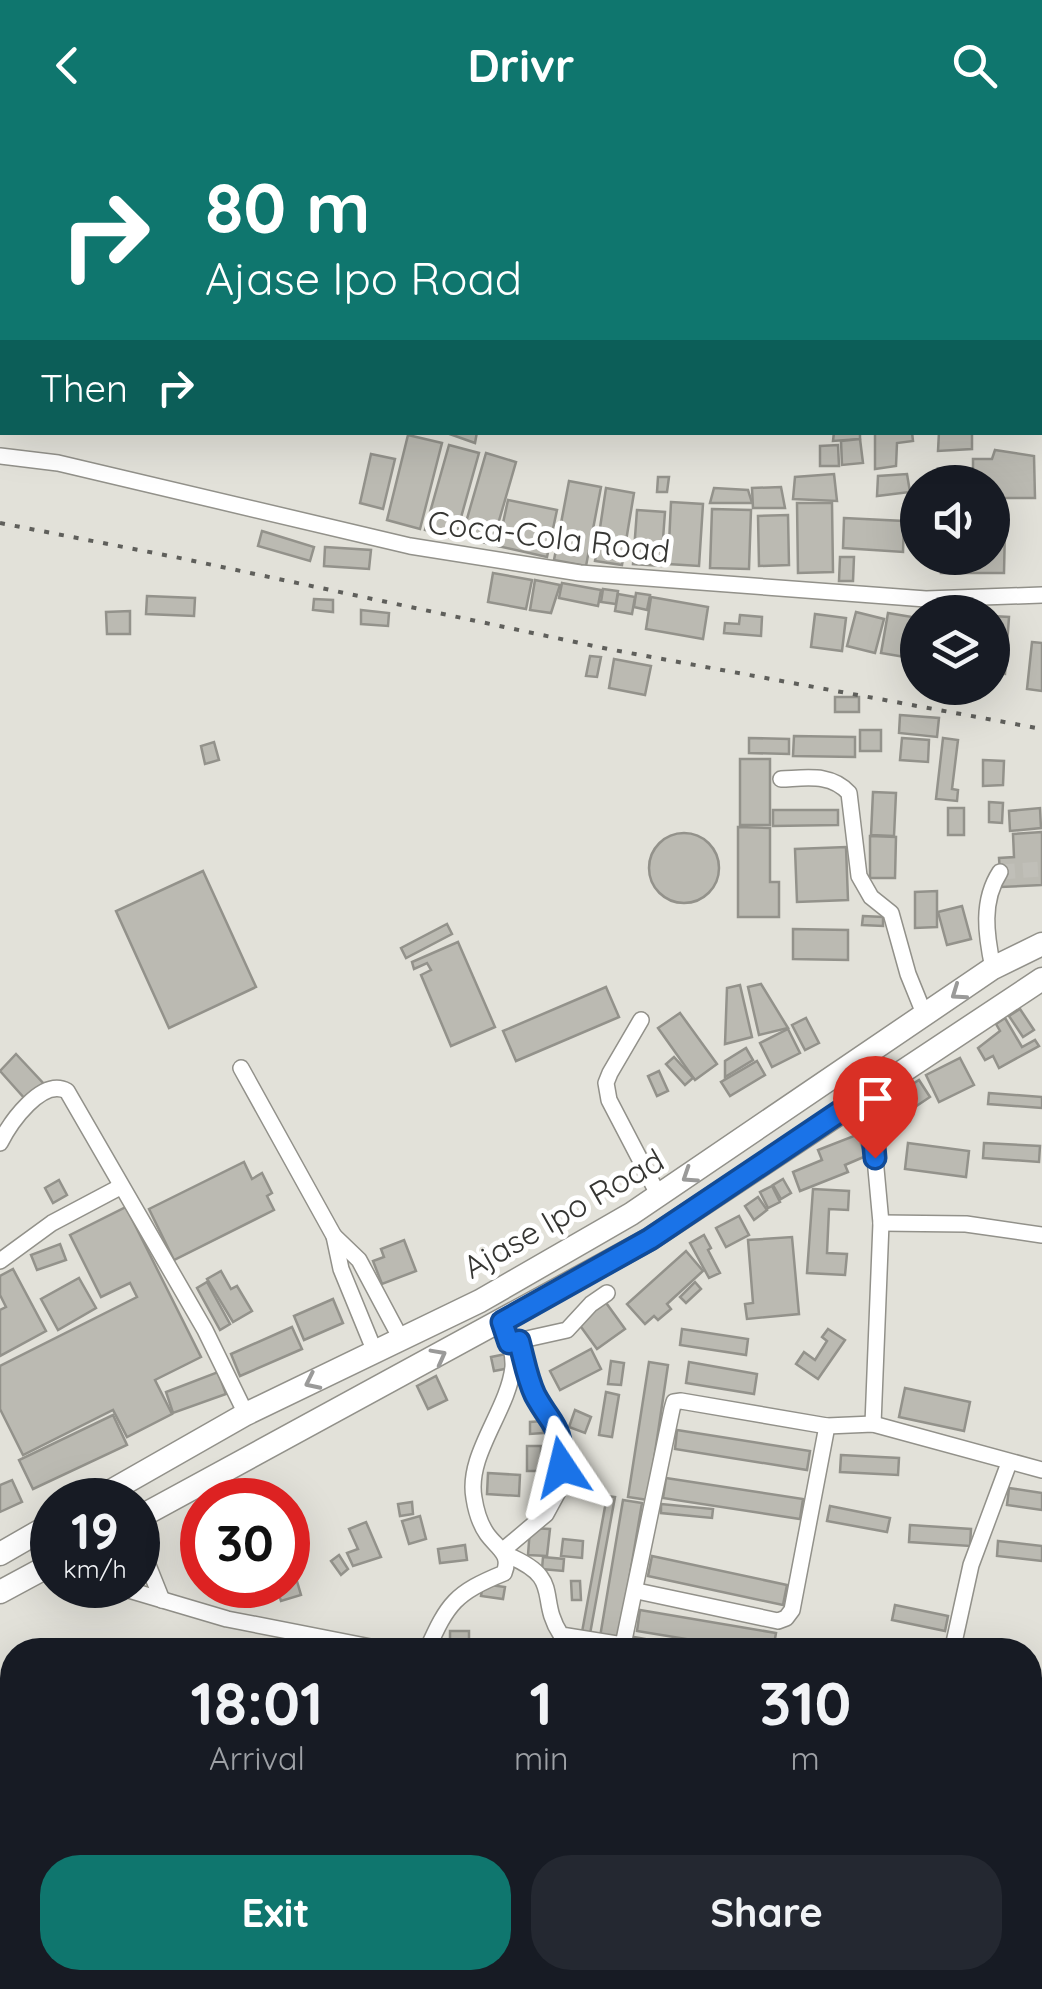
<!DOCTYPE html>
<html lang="en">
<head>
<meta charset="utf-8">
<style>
	:root { --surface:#171b24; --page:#242831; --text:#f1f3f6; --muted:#9ea1a6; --accent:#0f766e }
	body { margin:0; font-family:Quicksand,sans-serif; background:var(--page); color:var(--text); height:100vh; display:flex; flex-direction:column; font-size:38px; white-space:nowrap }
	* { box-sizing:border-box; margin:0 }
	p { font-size:32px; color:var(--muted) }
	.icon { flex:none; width:55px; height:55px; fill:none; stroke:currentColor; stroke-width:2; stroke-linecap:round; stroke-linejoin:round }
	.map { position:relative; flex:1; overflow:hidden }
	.panel { position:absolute; left:0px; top:1508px; width:1042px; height:352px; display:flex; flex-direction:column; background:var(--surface); border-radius:40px 40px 0 0; box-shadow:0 10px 40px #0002 }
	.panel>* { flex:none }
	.hud { position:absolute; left:0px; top:0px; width:1042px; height:305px; box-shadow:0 10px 40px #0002; background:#0f766e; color:#fff; overflow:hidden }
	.tools { position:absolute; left:900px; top:335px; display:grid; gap:20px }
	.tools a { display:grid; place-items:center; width:110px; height:110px; border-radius:50%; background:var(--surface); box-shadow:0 10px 40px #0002; font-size:50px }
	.speed { position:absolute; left:30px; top:1348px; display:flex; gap:20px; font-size:50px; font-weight:700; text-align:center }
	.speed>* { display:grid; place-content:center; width:130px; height:130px; border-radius:50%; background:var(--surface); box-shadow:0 10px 40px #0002; line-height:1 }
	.speed small { font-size:25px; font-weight:400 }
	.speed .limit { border:15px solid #d22; background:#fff; color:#111 }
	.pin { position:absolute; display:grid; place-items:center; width:85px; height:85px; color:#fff; margin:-102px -42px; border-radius:50% 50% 50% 0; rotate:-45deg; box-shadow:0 0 10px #0007 }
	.pin .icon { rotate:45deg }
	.me { position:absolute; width:110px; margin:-55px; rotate:350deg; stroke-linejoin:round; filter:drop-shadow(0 0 8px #0008) }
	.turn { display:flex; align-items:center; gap:35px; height:210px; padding:0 40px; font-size:45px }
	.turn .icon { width:130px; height:130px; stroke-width:2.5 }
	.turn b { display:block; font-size:70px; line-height:85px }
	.then { display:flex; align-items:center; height:95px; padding:0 40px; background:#0003; gap:20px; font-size:38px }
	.eta { display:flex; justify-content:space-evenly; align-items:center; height:170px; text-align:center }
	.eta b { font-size:60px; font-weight:700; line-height:70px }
	.primary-button { display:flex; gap:20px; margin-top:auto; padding:20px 40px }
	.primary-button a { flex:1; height:115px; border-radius:40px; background:var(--accent); color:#fff; font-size:40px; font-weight:700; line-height:115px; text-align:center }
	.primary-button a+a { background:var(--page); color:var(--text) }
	header { display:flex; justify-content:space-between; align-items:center; height:130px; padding:0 40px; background:var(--accent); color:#fff; font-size:45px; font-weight:700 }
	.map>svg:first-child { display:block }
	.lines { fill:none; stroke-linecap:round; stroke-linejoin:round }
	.river { stroke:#308ebe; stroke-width:25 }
	.building { fill:#bbbab2; stroke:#93928b; stroke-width:2.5 }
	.minor-tunnel { stroke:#c0bfb8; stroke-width:15; stroke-dasharray:15 8; stroke-linecap:butt }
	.minor-casing { stroke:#92918a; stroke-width:18 }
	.highway-casing { stroke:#92918a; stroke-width:25 }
	.minor { stroke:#fff; stroke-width:15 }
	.highway { stroke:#fff; stroke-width:22 }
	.rail { stroke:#5f5f5b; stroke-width:4; stroke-dasharray:5 10; stroke-linecap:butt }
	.oneway { stroke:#9a9a99 }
	.route-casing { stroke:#114b97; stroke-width:25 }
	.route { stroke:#1a73e8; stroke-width:18 }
	.labels { text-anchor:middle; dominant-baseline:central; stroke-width:10; stroke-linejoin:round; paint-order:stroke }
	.street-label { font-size:32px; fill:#363633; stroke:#fff }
</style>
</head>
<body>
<header><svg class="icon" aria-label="back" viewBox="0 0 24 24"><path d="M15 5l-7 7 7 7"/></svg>Drivr<svg class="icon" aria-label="search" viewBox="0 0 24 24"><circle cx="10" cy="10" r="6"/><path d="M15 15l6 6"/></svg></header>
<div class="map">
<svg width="1042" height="1859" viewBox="0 0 1042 1859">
	<rect width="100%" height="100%" fill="#e2e1d9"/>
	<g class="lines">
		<g class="river">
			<polyline points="400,0 403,2"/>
			<polyline points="559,0 563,2"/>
			<polyline points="483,2 487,0"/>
			<polyline points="1040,47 1042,46"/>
		</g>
	</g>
	<g class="building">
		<polygon points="444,302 477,302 475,313"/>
		<polygon points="834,302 860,302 860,309 833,311"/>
		<polygon points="875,302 912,302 913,311 897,313 896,336 875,339"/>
		<polygon points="939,302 972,302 972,319 938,321"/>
		<polygon points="408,305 442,313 420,399 387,390"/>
		<polygon points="860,309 863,333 842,335 841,311"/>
		<polygon points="449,315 479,323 455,409 425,400"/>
		<polygon points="838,315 839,336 820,336 820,316"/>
		<polygon points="995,320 1034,326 1035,368 992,368 992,352 973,352 973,329 992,329"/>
		<polygon points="486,323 516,332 492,415 462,406"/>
		<polygon points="371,324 395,329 383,379 360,373"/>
		<polygon points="834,344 837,371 793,369 795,347"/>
		<polygon points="907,344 910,362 877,366 878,346"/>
		<polygon points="658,347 669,347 667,362 657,362"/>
		<polygon points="569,351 601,357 586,436 554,430"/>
		<polygon points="781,357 785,378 753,378 752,358"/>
		<polygon points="606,358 634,363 622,435 595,431"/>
		<polygon points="714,358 748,360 752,373 710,373"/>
		<polygon points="508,370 557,380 547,427 498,416"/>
		<polygon points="671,372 703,374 699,436 668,434"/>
		<polygon points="797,373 832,373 833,442 798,443"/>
		<polygon points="712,379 751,380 749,439 710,438"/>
		<polygon points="637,380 665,382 661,436 633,434"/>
		<polygon points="788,385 789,435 759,436 758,386"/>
		<polygon points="844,388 904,391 903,422 843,418"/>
		<polygon points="992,396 1005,396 1004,443 941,443 941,428 992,428"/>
		<polygon points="262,401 314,417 310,431 258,416"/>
		<polygon points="325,417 371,420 369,439 324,436"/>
		<polygon points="840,427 854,427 853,451 839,451"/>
		<polygon points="493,443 532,450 526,479 488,472"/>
		<polygon points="535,450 560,455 551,483 530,480"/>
		<polygon points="562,453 601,460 598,476 559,468"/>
		<polygon points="603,459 618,461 616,474 601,472"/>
		<polygon points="636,463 650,465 647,480 634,477"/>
		<polygon points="618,464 635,467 632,484 615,481"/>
		<polygon points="147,466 195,468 194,486 146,484"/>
		<polygon points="651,467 708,477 703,509 646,499"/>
		<polygon points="314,469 333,470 333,482 313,480"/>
		<polygon points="361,480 389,483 388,496 361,494"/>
		<polygon points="130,481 130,504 107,504 106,482"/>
		<polygon points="856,482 884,489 875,523 847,516"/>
		<polygon points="888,483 912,487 905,527 881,523"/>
		<polygon points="815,484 846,488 842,521 811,517"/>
		<polygon points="740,485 762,487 761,506 724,503 725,493 739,494"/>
		<polygon points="992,486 1009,487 1005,544 992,543"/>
		<polygon points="1032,512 1042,513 1042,561 1027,559"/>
		<polygon points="590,526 601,527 597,547 586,546"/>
		<polygon points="614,529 651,536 645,565 609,558"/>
		<rect x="835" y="567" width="24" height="15"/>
		<polygon points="900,585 939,588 937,607 899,603"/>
		<rect x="860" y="600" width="21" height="21"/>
		<polygon points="794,606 855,607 855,627 793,626"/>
		<polygon points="749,608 789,609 789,624 749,623"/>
		<polygon points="902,608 929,610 928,632 900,630"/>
		<polygon points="943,608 958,610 952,659 958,660 957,671 936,669"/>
		<polygon points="214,612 219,630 205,634 201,616"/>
		<rect x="740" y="629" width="30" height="66"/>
		<polygon points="983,630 1004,631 1003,655 983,656"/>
		<polygon points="873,662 896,663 894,706 871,705"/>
		<polygon points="989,672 1003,673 1002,693 989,692"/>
		<rect x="948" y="678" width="16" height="27"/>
		<polygon points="1040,678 1041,698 1010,701 1009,681"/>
		<polygon points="773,680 838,680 838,695 773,696"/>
		<polygon points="738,697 770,698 770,752 779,752 779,787 738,787"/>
		<polygon points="1042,702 1042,755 1001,757 999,728 1014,727 1013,704"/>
		<circle cx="684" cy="738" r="35"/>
		<polygon points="870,706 896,707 895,748 870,748"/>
		<polygon points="846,717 848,770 797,772 795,719"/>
		<polygon points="203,741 256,857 169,898 116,781"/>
		<polygon points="937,761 937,797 915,798 915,762"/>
		<polygon points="962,776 971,809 947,815 938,782"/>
		<polygon points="863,786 883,787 883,796 862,795"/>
		<polygon points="447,794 452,804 406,828 401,818"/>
		<polygon points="793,799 848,800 848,830 793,829"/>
		<polygon points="458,812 495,897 451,916 421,845 431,840 427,833 414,839 412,832"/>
		<polygon points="761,854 788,898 759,905 748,857"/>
		<polygon points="740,855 752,907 725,914 727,858"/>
		<polygon points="606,857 619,887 516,931 503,901"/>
		<polygon points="1020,879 1034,900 1023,907 1009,886"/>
		<polygon points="680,883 717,934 695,950 658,898"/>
		<polygon points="806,888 819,913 805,920 792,895"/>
		<polygon points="1005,888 1022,917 1035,910 1039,916 999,938 993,926 985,930 978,918 1000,901 996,894"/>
		<polygon points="788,899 800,923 772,937 760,913"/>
		<polygon points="746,918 753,930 725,947 725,931"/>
		<polygon points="16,924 44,954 26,970 0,941"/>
		<polygon points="674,927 693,948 685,955 666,934"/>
		<polygon points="960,928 974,955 939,972 926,945"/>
		<polygon points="757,931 765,945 730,966 721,952"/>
		<polygon points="659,941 668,961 657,966 648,946"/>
		<polygon points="919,950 930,967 900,987 889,969"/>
		<polygon points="989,963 1042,967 1042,978 988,974"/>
		<polygon points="864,1002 868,1011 861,1014 866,1026 845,1035 848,1042 800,1061 793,1042 822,1030 818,1020"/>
		<polygon points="908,1013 969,1021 966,1047 905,1039"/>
		<polygon points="984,1013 1040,1016 1039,1032 983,1028"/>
		<polygon points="244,1032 252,1049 262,1043 272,1063 267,1066 274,1080 174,1130 149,1079"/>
		<polygon points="783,1049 791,1063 781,1069 773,1055"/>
		<polygon points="59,1050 67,1065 53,1073 45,1058"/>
		<polygon points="772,1056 780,1072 768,1078 760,1062"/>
		<polygon points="813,1059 849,1061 848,1080 829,1079 827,1123 847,1124 845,1145 807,1143"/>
		<polygon points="758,1067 767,1080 754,1090 745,1076"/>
		<polygon points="126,1077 201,1227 155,1250 172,1284 127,1307 113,1280 23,1325 0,1279 0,1236 137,1167 130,1153 101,1167 70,1105"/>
		<polygon points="739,1086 749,1105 726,1117 716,1098"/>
		<polygon points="704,1105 711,1118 708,1120 720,1143 709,1148 690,1113"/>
		<polygon points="792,1107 799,1184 747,1189 745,1174 753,1173 748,1110"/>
		<polygon points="404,1110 416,1141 382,1154 373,1131 384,1127 381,1119"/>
		<polygon points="60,1114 66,1130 37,1140 31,1125"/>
		<polygon points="686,1121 703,1141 667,1174 671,1179 658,1190 654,1186 645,1194 627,1174"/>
		<polygon points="13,1139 46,1201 0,1226 0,1180 6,1177 0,1165 0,1146"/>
		<polygon points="221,1141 231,1159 237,1156 252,1181 233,1192 207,1149"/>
		<polygon points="79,1148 96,1178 58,1200 41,1169"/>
		<polygon points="207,1152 230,1194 220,1200 197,1158"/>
		<polygon points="695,1152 701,1159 686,1173 680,1167"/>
		<polygon points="333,1169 343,1193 304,1210 294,1186"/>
		<polygon points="604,1170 625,1199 597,1219 576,1190"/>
		<polygon points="292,1197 302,1219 240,1246 231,1224"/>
		<polygon points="682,1199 748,1209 746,1225 680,1215"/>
		<polygon points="828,1199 845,1210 818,1249 796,1234 804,1222 815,1230 827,1211 822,1207"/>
		<polygon points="591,1219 601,1239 560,1260 550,1241"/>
		<polygon points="506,1224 510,1238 494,1241 491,1227"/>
		<polygon points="611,1231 624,1233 621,1255 608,1254"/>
		<polygon points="649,1232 668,1235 648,1370 628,1367"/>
		<polygon points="689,1232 757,1244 754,1264 686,1253"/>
		<polygon points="218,1242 226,1264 173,1283 166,1262"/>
		<polygon points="436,1246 447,1270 428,1279 417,1256"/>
		<polygon points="905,1258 970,1272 964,1301 899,1287"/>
		<polygon points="606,1262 619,1265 612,1307 599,1305"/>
		<polygon points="575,1280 591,1287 585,1303 569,1297"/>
		<polygon points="113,1285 127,1315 33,1359 19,1330"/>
		<polygon points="543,1291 543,1303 530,1304 530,1292"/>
		<polygon points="677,1300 810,1321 807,1340 675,1319"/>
		<rect x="527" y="1316" width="14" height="25"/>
		<polygon points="841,1325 899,1328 898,1345 840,1342"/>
		<polygon points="488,1343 520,1345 519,1366 487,1364"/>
		<polygon points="666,1348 803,1369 800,1389 663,1368"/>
		<polygon points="12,1350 22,1372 0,1382 0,1355"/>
		<polygon points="1009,1358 1042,1363 1042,1380 1007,1375"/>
		<polygon points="607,1366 615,1367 590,1504 582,1502"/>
		<polygon points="623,1370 642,1373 619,1510 600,1507"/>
		<polygon points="412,1372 413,1384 400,1386 398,1374"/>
		<polygon points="661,1374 713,1379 712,1388 661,1383"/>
		<polygon points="830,1376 890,1388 887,1402 827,1391"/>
		<polygon points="420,1386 426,1409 409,1414 402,1391"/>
		<polygon points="366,1392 381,1427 353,1436 347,1423 358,1419 349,1399"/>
		<polygon points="910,1395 971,1399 970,1416 909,1412"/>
		<polygon points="530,1398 550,1399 547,1426 528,1425"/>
		<polygon points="563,1409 583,1411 582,1428 561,1426"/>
		<polygon points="998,1411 1042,1416 1042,1431 997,1426"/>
		<polygon points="465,1415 467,1430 440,1433 438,1419"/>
		<polygon points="339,1425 348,1439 341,1445 331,1431"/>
		<polygon points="652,1426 787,1455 783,1475 648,1446"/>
		<polygon points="543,1427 564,1429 563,1441 542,1439"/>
		<polygon points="294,1441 301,1465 281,1471 276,1455 288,1455 288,1442"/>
		<polygon points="571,1451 580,1451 581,1470 572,1470"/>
		<polygon points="483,1454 505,1457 503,1469 481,1466"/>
		<polygon points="895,1475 948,1486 945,1501 892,1490"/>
		<polygon points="640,1480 776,1503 773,1520 753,1520 637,1501"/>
		<rect x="450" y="1501" width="19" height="19"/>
		<polygon points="634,1507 705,1520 654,1520 632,1516"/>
		<polygon points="1030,1590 1042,1592 1042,1608 1030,1606"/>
		<polygon points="11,1620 12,1640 0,1645 0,1625"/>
		<polygon points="1030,1657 1042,1660 1032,1714 1030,1714"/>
		<polygon points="12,1709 12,1729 4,1734 0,1716"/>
		<polygon points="1030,1724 1042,1726 1039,1756 1030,1755"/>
		<polygon points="1030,1768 1042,1769 1042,1798 1030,1797"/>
		<polygon points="282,1848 304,1848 303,1859 281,1859"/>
		<polygon points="388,1848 428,1851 427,1859 386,1859"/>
		<polygon points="566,1848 605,1848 603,1857"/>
		<polygon points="683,1848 718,1848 715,1858 682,1851"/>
		<polygon points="748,1848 784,1854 784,1859 745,1859"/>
		<polygon points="870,1848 926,1848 925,1859 869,1859"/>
		<polygon points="970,1848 1020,1848 1033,1851 1031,1859 967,1859"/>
	</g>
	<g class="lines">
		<polyline class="minor-tunnel" points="1000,742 1042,739"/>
		<g class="minor-casing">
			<g id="minor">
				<polyline points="0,326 58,333 410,416 580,443 926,469 1042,465"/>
				<path d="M781 649C807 648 831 643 849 663L859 746 871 767 891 783 908 844 925 886"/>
				<path d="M993 838C986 805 981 771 1000 742"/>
				<polyline points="641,890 610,943 606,953 609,970 659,1066"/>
				<polyline points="241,938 334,1106 341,1139 375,1222"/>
				<polyline points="869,963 881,1093 873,1294"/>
				<path d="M0 1013C10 993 42 947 67 961L205 1200 246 1284"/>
				<polyline points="881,1093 966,1094 1042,1105"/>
				<polyline points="334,1106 359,1130 401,1209"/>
				<polyline points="0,1131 52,1093 120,1057"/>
				<polyline points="513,1212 567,1200 591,1174 607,1163"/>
				<polyline points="138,1410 162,1470"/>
				<polyline points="502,1421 546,1384 558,1362 561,1337 562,1309 556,1293 534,1262 519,1211"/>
				<path d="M507 1425C565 1449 536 1467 561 1505L623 1515 672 1279 674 1272 681 1271 827 1296 873 1294 1042 1340"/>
				<polyline points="112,1455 227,1489 386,1520"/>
				<polyline points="637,1461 778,1491 786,1488 792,1480 827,1296"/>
				<polyline points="953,1517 971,1435 1009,1333"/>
				<path d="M427 1520C448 1473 455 1463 504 1443 512 1424 497 1418 487 1404 480 1394 476 1381 474 1368 466 1325 508 1281 513 1237 514 1221 507 1206 502 1192"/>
				<polyline points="0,1611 12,1604"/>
				<polyline points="1030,1624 1042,1626"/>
				<polyline points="1030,1812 1042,1815"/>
				<polyline points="90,1859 93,1848"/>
				<polyline points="232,1859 234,1848"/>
				<polyline points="526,1859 528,1848"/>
				<polyline points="810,1859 812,1848"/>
			</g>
		</g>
		<g class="highway-casing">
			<g id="highway">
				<polyline points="95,1370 246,1284 480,1171 631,1084 993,838 1042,814"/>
				<polyline points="138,1388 650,1109 1042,849"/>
				<polyline points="0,1424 52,1394"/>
				<polyline points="0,1462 52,1434"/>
			</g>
		</g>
		<use href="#minor" class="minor"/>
		<use href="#highway" class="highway"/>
		<polyline class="rail" points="0,393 175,427 608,519 1042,599"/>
	</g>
	<defs><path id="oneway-chevron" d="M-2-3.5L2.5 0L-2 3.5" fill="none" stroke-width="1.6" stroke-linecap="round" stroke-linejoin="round" transform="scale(2.5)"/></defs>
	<g class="oneway">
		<use href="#oneway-chevron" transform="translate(958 863) rotate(145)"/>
		<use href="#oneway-chevron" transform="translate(689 1046) rotate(147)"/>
		<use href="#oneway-chevron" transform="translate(439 1226) rotate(-28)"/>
		<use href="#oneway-chevron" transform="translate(312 1252) rotate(154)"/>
	</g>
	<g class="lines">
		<g class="route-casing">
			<path id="route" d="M562 1337C562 1294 553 1298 535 1265 527 1248 524 1229 519 1211L509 1213 502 1192 650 1109 869 962 875 1028"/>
		</g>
		<use href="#route" class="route"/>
	</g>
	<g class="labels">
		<g class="street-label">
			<text transform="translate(549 406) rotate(7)">Coca-Cola Road</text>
			<text transform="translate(563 1083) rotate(-30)">Ajase Ipo Road</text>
		</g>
	</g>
</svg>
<div class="tools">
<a><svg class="icon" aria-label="sound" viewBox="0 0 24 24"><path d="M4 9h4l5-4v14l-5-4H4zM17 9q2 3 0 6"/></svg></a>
<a><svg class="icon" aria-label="layers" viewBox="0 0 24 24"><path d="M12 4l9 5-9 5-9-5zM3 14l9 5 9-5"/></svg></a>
</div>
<div class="speed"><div>19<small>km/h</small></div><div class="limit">30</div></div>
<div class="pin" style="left:875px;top:1028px;background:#d93025"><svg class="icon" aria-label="arrive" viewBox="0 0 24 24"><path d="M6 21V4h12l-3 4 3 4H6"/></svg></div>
<svg class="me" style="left:562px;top:1337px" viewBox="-20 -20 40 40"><path d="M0-17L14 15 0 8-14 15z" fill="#1a73e8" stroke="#fff" stroke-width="4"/></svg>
<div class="hud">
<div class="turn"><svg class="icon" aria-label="right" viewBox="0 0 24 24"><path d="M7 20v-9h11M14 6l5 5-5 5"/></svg><div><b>80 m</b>Ajase Ipo Road</div></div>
<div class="then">Then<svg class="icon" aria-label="right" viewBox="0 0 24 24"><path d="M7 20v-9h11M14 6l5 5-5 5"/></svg></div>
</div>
<section class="panel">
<div class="eta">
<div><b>18:01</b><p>Arrival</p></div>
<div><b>1</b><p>min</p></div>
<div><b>310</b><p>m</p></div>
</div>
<div class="primary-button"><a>Exit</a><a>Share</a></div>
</section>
</div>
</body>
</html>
